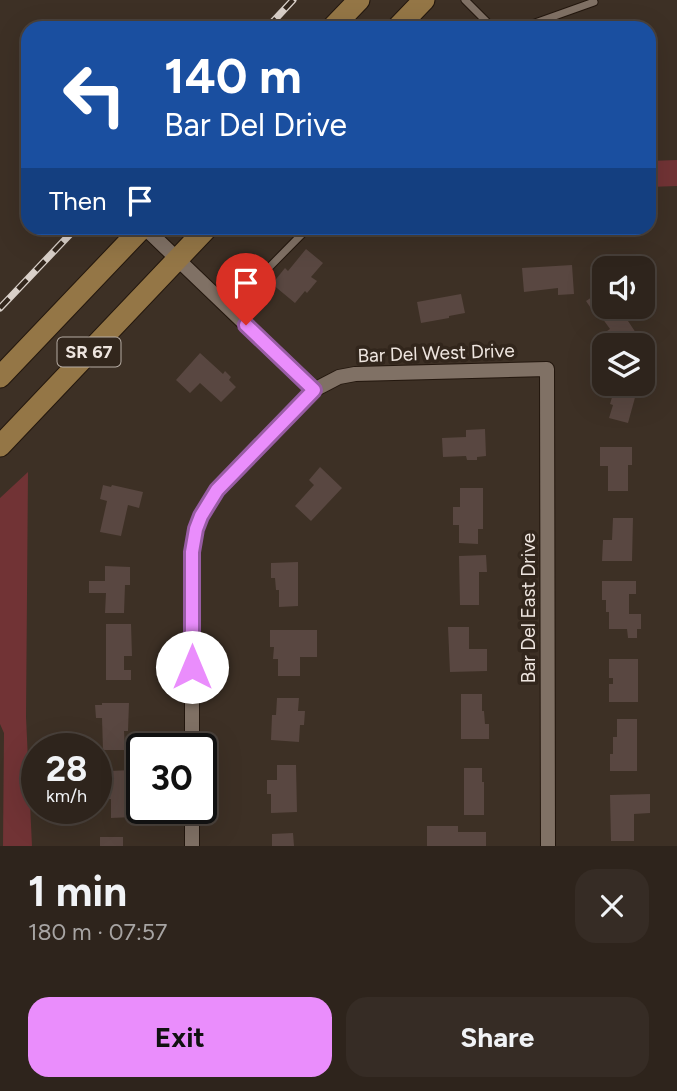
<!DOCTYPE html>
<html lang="en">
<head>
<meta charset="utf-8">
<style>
	:root { --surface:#2e241c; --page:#362c25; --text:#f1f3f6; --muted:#a7a4a3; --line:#49413b; --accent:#ea8dfc }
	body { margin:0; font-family:Figtree,sans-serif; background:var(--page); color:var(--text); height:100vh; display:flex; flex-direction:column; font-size:26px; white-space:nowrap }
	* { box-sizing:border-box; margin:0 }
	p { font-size:23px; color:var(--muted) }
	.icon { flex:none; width:38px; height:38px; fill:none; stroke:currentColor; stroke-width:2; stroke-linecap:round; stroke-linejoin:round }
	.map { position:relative; height:846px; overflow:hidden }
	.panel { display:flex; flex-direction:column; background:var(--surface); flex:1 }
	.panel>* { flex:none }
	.banner { position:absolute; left:21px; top:21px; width:635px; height:214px; border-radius:21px; box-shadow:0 7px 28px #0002,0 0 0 2px var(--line); background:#1a4fa0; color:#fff; overflow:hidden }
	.buttons { position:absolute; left:592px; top:256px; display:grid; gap:14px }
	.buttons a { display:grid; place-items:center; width:63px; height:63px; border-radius:14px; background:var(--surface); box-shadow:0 7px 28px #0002,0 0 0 2px var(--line); font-size:35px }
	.speed { position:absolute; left:21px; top:733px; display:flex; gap:14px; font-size:35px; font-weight:700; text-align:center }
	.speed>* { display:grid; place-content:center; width:91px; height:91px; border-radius:50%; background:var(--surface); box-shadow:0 7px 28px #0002,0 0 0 2px var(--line); line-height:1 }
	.speed small { font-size:18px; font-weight:400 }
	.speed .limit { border:4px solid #111; border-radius:10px; background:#fff; color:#111 }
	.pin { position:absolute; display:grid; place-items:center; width:60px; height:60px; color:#fff; margin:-72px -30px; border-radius:50% 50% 50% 0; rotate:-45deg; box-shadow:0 0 7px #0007 }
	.pin .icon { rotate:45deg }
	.me { position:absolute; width:77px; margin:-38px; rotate:0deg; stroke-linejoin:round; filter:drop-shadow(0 0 5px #0008) }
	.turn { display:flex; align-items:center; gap:24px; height:147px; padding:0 28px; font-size:32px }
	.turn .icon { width:91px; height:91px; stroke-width:2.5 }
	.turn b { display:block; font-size:49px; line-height:60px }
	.then { display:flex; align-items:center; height:66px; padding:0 28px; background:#0003; gap:14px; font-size:26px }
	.round { display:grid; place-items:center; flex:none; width:74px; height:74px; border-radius:21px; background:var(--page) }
	.headline { display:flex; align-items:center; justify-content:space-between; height:119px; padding:0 28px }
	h1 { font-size:42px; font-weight:700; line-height:52px }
	.button { display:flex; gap:14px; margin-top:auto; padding:14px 28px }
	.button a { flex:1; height:80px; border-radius:21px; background:var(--accent); color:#111; font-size:28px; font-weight:700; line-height:80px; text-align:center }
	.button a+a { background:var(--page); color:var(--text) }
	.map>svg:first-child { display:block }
	.green { fill:#713335 }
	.building { fill:#594741 }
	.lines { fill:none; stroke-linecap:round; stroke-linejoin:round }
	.service-casing { stroke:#23170e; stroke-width:9 }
	.minor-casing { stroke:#23170e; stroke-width:16 }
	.primary-casing { stroke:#23170e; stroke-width:23 }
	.service { stroke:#807165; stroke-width:7 }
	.minor { stroke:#807165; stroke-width:14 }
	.primary { stroke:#947646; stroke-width:21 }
	.rail-casing { stroke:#d9d0c9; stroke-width:7 }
	.rail { stroke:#32261c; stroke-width:4.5; stroke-dasharray:13; stroke-linecap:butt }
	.route-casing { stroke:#985ca4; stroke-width:18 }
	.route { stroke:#ea8dfc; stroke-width:12 }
	.labels { text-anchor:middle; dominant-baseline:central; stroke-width:7; stroke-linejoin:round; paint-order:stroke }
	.shield { fill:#32261c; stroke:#b6aca4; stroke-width:2 }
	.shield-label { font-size:18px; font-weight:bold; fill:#eee5df }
	.street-label { font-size:19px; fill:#eee5df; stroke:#32261c }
</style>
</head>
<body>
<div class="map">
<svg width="677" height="846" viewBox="0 0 677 846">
	<rect width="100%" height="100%" fill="#3d3025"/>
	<g class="green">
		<polygon points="677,160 677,186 649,187 649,161"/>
		<polygon points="28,472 26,717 32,846 3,846 4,733 0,724 0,498"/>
	</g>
	<g class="building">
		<polygon points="306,249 323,263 311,277 317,281 307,293 305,291 295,303 272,284 285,268 288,271"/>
		<polygon points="572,265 574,294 558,295 558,288 524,292 522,268"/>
		<polygon points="604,289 604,306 618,306 636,333 619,345 617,345 607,331 610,329 600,315 597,317 586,301"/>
		<polygon points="461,294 465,313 449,316 449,318 421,323 417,302"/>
		<polygon points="200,353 223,374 225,371 231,377 229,380 236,387 221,402 200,383 190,393 176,380"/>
		<polygon points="618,383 639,383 628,423 609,418 613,405 610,404 615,387 617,388"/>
		<polygon points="485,429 486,456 477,457 477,460 467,460 466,456 443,457 442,438 466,437 466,430"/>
		<polygon points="600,447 632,447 632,465 628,465 628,491 608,491 608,466 600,466"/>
		<polygon points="320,467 342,488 311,521 295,506 314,485 309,480"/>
		<polygon points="103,485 111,487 112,485 143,492 139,508 128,505 121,536 100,532 107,501 100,499"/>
		<polygon points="460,488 483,488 483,529 478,529 478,544 459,543 459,525 453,525 453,507 460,507"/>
		<polygon points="613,518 633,518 632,561 602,561 603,540 612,540"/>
		<polygon points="486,555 487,572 479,572 479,605 460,605 459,556"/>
		<polygon points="298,562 298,606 279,607 279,590 276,590 275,578 271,578 271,563"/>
		<polygon points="105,566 130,567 130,585 125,585 124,613 105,613 106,593 89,593 89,581 105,581"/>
		<polygon points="602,581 636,581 636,594 629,594 629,614 641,614 641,629 637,629 637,638 628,638 627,629 609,629 609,612 606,612 606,600 602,600"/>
		<polygon points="106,624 131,624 132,656 124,656 124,670 131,670 131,680 106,680"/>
		<polygon points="448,627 469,627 469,649 487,649 487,671 450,672"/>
		<polygon points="270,630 317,630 317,657 300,657 300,676 278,676 278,659 273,659 274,647 270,647"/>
		<polygon points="609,659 638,659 638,702 609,702 609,684 613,684 613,678 609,678"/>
		<polygon points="461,694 482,694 482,711 484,711 485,724 489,724 489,739 461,739"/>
		<polygon points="277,698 299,698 298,711 305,711 304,725 300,725 299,742 271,740 272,715 276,715"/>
		<polygon points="102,703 129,703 128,731 124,731 125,750 103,750 102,718 96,718 95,705 102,705"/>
		<polygon points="617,719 637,719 637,771 610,771 610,754 613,754 613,737 617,737"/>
		<polygon points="277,765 296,765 297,812 271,813 271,794 267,794 267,780 277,780"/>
		<polygon points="464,768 482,768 482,782 484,782 484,815 464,815"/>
		<polygon points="132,770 133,817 111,818 111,799 104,799 104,786 110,786 110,771"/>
		<polygon points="650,794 650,813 634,814 634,841 611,841 610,795"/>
		<polygon points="427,826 458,826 458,832 486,832 486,846 427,846"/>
		<polygon points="293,833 294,846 272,846 272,834"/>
		<rect x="100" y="837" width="23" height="9"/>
	</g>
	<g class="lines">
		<g class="service-casing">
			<g id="service">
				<polyline points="465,0 493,28"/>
				<polyline points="521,28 594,2"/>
				<polyline points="229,308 308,228"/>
			</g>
		</g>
		<g class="minor-casing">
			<g id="minor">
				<polyline points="145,228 314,390"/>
				<path d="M192 749V552C195 526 205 504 222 485L314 390 339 377 355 374 547 369 548 846"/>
				<polyline points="192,846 192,808"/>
			</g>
		</g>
		<g class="primary-casing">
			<g id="primary">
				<polyline points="332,28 359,0"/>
				<polyline points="397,28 424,0"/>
				<polyline points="0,377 142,228"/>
				<polyline points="0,446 207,228"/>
			</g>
		</g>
		<use href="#service" class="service"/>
		<use href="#minor" class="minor"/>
		<use href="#primary" class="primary"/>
		<g class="rail-casing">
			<g id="rail">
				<polyline points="267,28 293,0"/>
				<polyline points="0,308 76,228"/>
			</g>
		</g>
		<use href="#rail" class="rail"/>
	</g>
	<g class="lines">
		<g class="route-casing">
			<polyline id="route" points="192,667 192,552 196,529 201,516 217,490 314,390 246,325"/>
		</g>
		<use href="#route" class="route"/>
	</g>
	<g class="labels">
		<rect class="shield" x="57.5" y="337.5" width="63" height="29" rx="5"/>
		<g class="shield-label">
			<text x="89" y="352">SR 67</text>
		</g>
		<g class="street-label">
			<text transform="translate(436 353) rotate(-2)">Bar Del West Drive</text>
			<text transform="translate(528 608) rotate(-90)">Bar Del East Drive</text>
		</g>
	</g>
</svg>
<div class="buttons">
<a><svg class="icon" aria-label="sound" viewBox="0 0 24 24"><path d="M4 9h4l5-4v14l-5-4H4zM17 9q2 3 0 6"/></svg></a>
<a><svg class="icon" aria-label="layers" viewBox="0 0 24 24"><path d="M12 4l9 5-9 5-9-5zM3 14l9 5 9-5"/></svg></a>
</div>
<div class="speed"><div>28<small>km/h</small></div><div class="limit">30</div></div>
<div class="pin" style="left:246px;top:325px;background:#d93025"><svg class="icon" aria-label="arrive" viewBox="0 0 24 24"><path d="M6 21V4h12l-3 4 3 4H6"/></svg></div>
<svg class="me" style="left:192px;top:667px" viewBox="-20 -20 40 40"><circle r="19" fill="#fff"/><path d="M0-13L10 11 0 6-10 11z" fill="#ea8dfc"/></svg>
<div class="banner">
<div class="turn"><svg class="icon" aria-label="left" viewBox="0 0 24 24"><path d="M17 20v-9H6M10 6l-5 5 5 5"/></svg><div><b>140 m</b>Bar Del Drive</div></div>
<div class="then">Then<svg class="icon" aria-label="arrive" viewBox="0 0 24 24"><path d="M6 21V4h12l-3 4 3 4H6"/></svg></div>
</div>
</div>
<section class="panel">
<div class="headline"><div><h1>1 min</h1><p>180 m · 07:57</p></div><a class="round"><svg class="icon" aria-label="close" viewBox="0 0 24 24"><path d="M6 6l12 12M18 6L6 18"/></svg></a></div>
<div class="button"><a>Exit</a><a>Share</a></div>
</section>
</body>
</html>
